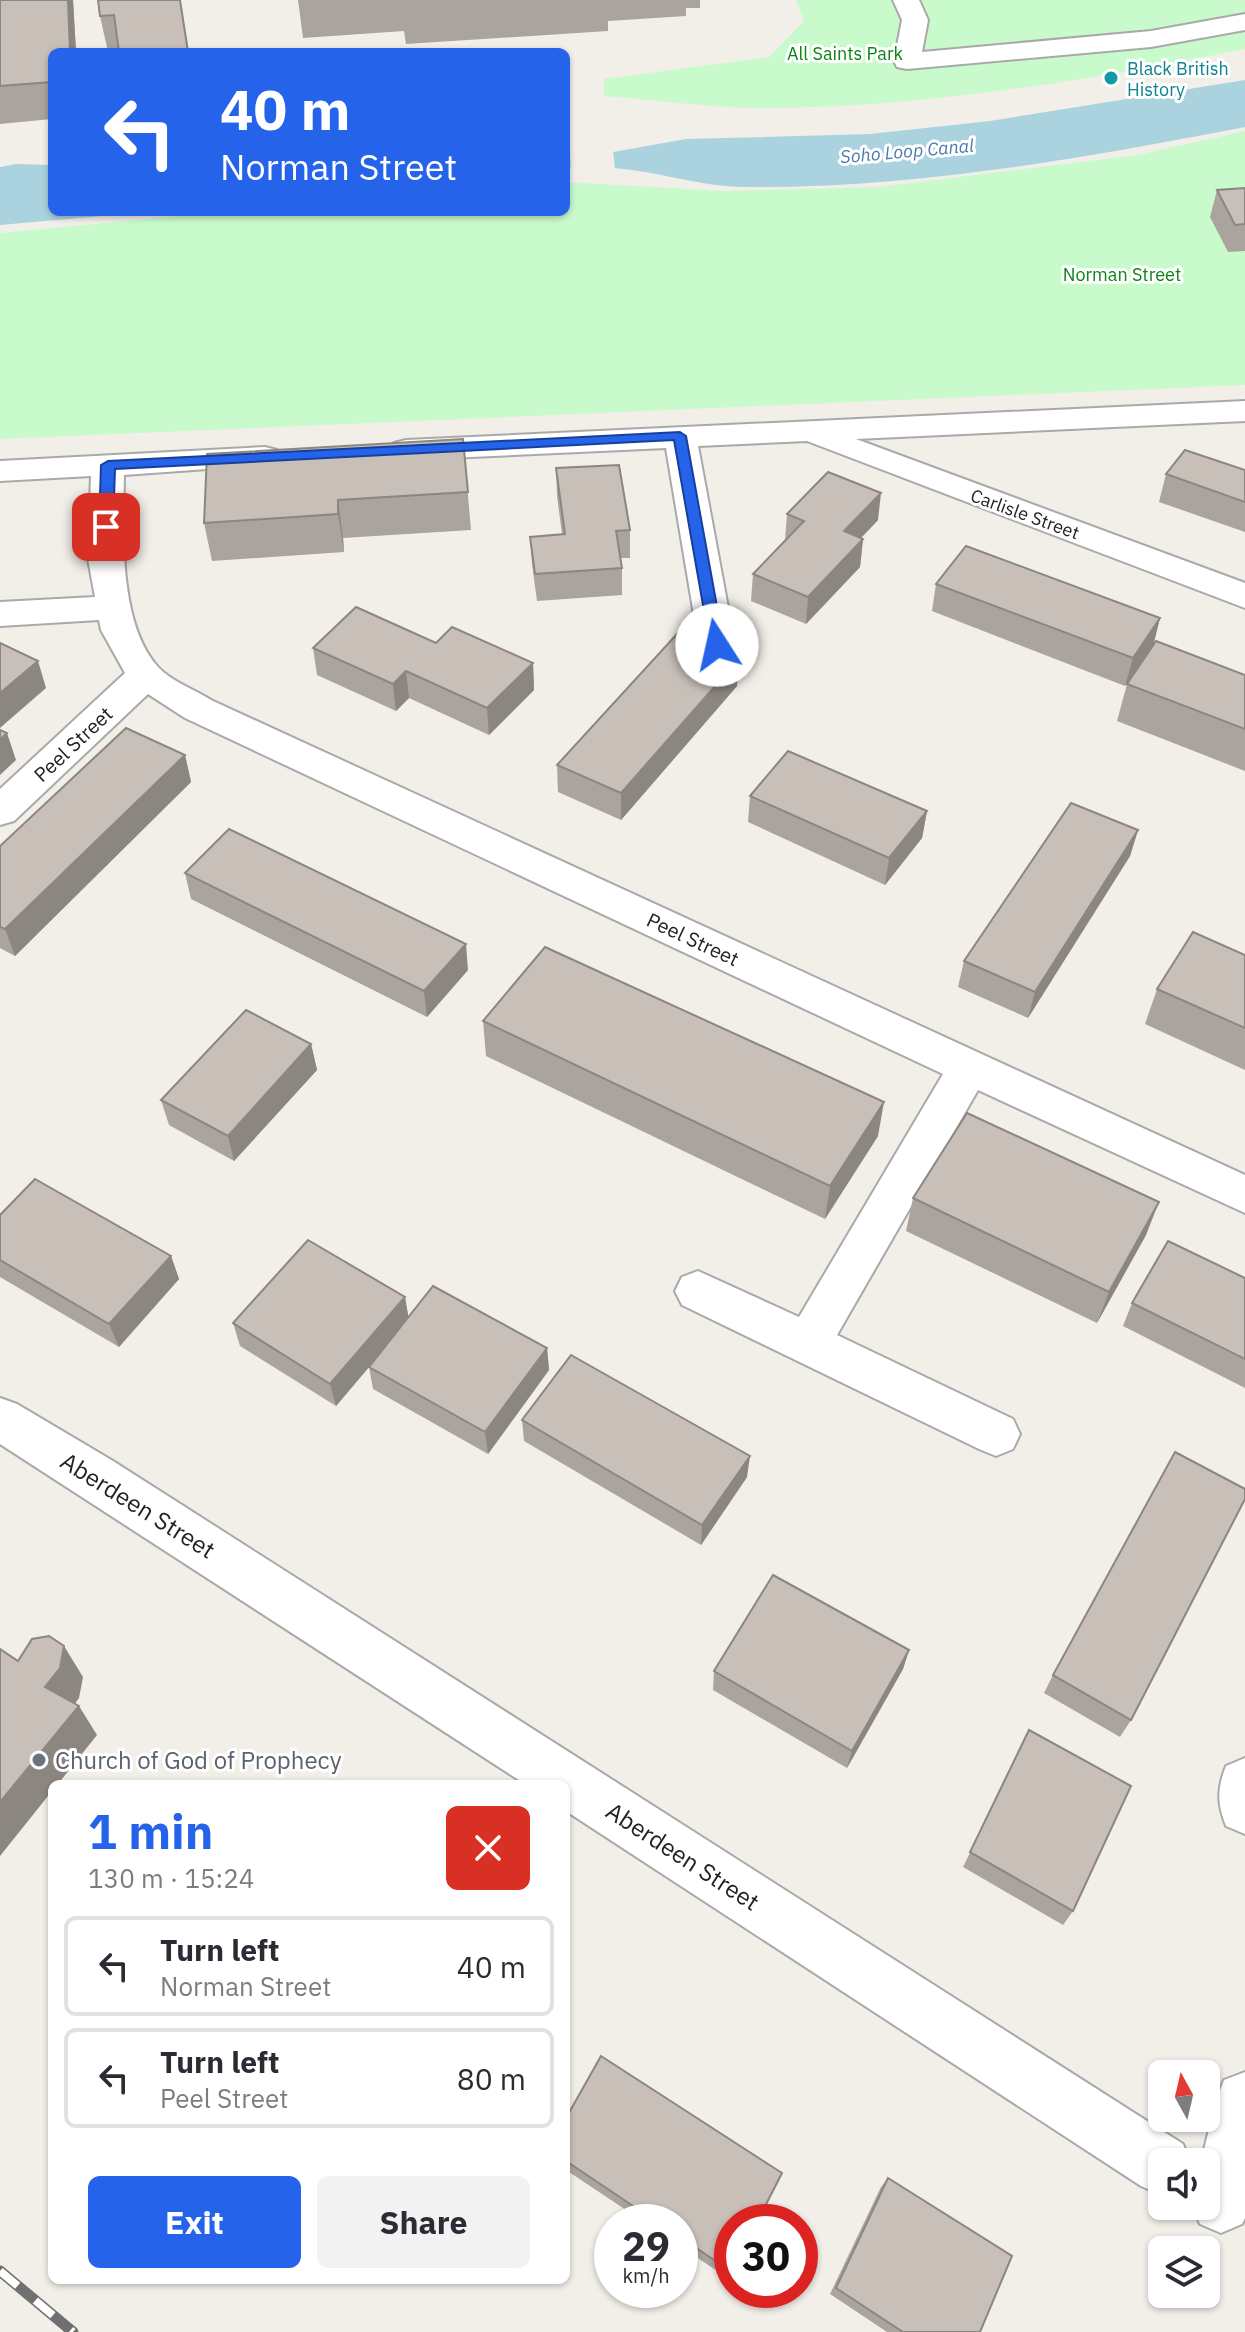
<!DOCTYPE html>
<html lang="en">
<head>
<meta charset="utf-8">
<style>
	:root { --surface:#fff; --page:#f2f2f3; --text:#2b2b33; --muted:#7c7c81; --line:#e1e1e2; --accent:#2563eb }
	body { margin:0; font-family:"IBM Plex Sans",sans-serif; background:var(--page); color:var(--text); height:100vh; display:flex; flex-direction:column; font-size:30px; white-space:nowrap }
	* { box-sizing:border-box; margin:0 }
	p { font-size:26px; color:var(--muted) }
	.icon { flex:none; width:44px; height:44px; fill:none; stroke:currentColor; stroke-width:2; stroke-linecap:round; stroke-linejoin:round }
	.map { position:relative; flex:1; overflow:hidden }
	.panel { position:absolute; left:48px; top:1780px; width:522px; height:504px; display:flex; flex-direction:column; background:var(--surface); border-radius:12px; box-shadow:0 2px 6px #0004 }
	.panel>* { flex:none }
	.top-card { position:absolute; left:48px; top:48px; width:522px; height:168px; border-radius:12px; box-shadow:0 2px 6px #0004; background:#2563eb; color:#fff; overflow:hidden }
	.needle { width:52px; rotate:352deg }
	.fabs { position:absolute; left:1148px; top:2060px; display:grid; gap:16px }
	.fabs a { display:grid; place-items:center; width:72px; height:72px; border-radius:12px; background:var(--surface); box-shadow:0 2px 6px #0004; font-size:40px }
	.speed { position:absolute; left:594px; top:2204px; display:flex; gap:16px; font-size:40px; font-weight:700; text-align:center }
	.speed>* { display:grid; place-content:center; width:104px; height:104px; border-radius:50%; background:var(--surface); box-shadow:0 2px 6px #0004; line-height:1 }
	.speed small { font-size:20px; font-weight:400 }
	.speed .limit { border:12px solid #d22; background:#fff; color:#111 }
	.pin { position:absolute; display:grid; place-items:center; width:68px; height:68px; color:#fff; margin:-34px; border-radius:16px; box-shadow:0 4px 12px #0006 }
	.me { position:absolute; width:88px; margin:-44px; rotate:350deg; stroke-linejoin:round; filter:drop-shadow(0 0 6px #0008) }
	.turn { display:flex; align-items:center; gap:28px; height:168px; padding:0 40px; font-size:36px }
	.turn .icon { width:104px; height:104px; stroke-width:2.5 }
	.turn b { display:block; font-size:56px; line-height:68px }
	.round { display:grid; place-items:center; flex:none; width:84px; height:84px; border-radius:12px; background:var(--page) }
	.summary { display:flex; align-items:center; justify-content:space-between; height:136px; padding:0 40px }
	h1 { font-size:48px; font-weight:700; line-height:60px; color:var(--accent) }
	.cta { display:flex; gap:16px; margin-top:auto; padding:16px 40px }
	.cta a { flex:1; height:92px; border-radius:12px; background:var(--accent); color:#fff; font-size:32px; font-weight:700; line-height:92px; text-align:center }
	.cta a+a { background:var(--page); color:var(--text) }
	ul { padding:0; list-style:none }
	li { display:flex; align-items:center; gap:24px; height:100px; margin:0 16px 12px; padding:0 24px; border:4px solid var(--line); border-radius:12px }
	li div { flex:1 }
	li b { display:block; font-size:30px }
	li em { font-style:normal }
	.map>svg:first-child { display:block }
	.park { fill:#c8facc }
	.water { fill:#aad3df }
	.pier { fill:#f2efe9 }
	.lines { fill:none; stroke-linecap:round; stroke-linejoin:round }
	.minor-casing { stroke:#a9a9a9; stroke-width:4 }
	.minor { fill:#fff; fill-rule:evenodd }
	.rail-casing { stroke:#707070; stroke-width:11 }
	.rail { stroke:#fff; stroke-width:8; stroke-dasharray:23; stroke-linecap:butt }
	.wall { fill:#aba49e }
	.shaded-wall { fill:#8b8681 }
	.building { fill:#c7bfb8; stroke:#8b8681; stroke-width:2 }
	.route { fill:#2563eb; stroke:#184099; stroke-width:2 }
	.culture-dot { fill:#0f9aa8; stroke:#fff; stroke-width:3 }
	.worship-dot { fill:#6b7280; stroke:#fff; stroke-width:3 }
	.labels { text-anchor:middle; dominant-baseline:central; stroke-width:6; stroke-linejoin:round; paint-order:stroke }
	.far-park-label { font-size:18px; fill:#0c8416; stroke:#fff }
	.far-culture-label { font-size:18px; fill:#0d838f; stroke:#fff; text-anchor:start }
	.far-water-label { font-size:18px; font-style:italic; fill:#4a7aab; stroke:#fff }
	.far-street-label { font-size:18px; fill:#222; stroke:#fff }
	.street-label { font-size:20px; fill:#222; stroke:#fff }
	.near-street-label { font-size:24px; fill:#222; stroke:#fff }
	.near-worship-label { font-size:24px; fill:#5b616d; stroke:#fff; text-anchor:start }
</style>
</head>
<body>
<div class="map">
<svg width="1245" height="2332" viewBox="0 0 1245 2332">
	<rect width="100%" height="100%" fill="#f2efe9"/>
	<g class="park">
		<path d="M796 0H1245V49C1094 79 928 107 774 108 718 109 660 100 604 96V79L769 57 804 21Z"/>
		<polygon points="1245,131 1245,385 0,439 0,233 222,212 566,212 566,182 723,191 878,187 1137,155"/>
	</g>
	<g class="water">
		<path d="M1245 80V127C1080 159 909 189 740 187 698 186 656 171 614 168 599 167 582 169 566 169V153L613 152 686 139 870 134 990 121Z"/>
		<polygon points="16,164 52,165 52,212 147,212 0,225 0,167"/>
	</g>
	<polygon class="pier" points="613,148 615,172 571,173 570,149"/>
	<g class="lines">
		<g class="minor-casing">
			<g id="minor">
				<polygon points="893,0 919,0 928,20 922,52 1151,31 1245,14 1245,30 1151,47 907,69 897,67 894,61 902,20"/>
				<polygon points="1245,401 1245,421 856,439 1245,583 1245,608 807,441 698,446 735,645 730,654 717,657 704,654 699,645 666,448 406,460 394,457 390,450 394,443 406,440"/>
				<path d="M265 447 277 450 282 457 277 464 124 475C123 530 118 623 158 667 171 681 195 690 211 700L1245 1175V1213L978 1090 837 1335 1013 1419 1020 1434 1013 1449 996 1456 979 1449 682 1305 675 1291 682 1277 698 1271 799 1317 943 1074 185 718 148 694 14 821 0 825V789L125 673 101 630 99 620 0 626V602L95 597 88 559 91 476 0 481V461Z"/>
				<polygon points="0,1398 17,1404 113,1461 1183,2144 1190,2162 1162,2162 1162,2195 1141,2186 566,1811 566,1784 525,1784 0,1444"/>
				<path d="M1245 1758V1834L1226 1826C1217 1803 1217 1789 1226 1766Z"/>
				<polygon points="1245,2072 1245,2218 1242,2224 1221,2233 1200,2224 1192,2206 1206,2206 1206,2162 1201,2162 1216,2101 1224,2080"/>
			</g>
		</g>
		<use href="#minor" class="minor"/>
		<g class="rail-casing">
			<polyline id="rail" points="0,2271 73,2332"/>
		</g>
		<use href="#rail" class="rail"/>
	</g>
	<g class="wall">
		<polygon points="0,0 73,0 76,52 52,52 52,119 0,124"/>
		<polygon points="180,0 189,52 108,52 100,16"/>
		<polygon points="298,0 700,0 700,8 686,8 686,16 608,21 608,31 406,44 404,31 303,38"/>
		<polygon points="1245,188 1245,251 1228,252 1210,217 1217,190"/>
		<polygon points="463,439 471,530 343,538 344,552 212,561 204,523"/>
		<polygon points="556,468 630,530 630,558 620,558 622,568 622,595 537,601 532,564 530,537 562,534 557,496"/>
		<polygon points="1245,470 1245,532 1159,502 1166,474"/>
		<polygon points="787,514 878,520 861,538 863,539 860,567 806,624 751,601 753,574 785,540"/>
		<polygon points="936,584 1160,618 1153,646 1125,686 932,611"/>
		<polygon points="436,643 533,663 534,690 489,735 409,698 396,711 317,675 313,648"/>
		<polygon points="1245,675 1245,771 1117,721 1127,684"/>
		<polygon points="737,686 621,820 558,792 557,765"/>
		<polygon points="185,755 191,782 15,956 0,948 0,846"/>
		<polygon points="750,796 927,811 922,838 885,885 748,822"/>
		<polygon points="1138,830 1130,856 1028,1018 958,987 964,961"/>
		<polygon points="185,873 468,970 427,1017 191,899"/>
		<polygon points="1245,955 1245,1070 1145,1024 1157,989"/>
		<polygon points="483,1021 878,1136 825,1219 486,1056"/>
		<polygon points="311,1044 317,1070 234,1161 169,1125 161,1100"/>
		<polygon points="913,1198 1146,1235 1097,1323 906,1231"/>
		<polygon points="0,1215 171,1256 179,1279 119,1347 0,1277"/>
		<polygon points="1245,1278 1245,1388 1123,1326 1132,1303"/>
		<polygon points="405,1297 408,1317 547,1348 549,1370 488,1454 373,1389 369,1367 336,1406 240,1346 233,1323"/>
		<polygon points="522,1420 747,1477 701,1545 524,1441"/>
		<polygon points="909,1650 903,1669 847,1768 713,1690 714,1671"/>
		<polygon points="1053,1675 1131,1720 1120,1737 1044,1693"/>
		<polygon points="1029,1730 1073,1911 1063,1925 963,1867"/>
		<polygon points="566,2118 782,2173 729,2279 680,2246 680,2222 644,2222 566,2170"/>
		<polygon points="888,2178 980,2332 887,2332 830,2294 881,2187"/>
	</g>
	<g class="shaded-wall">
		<polygon points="68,0 73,0 76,52 70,52"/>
		<polygon points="881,493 878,520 841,559 844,531"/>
		<polygon points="338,500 343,538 344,552 338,514"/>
		<polygon points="863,539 860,567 806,624 808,597"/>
		<polygon points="1160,618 1153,646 1125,686 1133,658"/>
		<polygon points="739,659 737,686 621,820 621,793"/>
		<polygon points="38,661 46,688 0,728 0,693"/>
		<polygon points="533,663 534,690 489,735 487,708"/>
		<polygon points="406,671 409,698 396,711 393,684"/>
		<polygon points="7,733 16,760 0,775 0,740"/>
		<polygon points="185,755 191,782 15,956 5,929"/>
		<polygon points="927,811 922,838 885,885 889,858"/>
		<polygon points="1138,830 1130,856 1028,1018 1035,992"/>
		<polygon points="466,944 468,970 427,1017 424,991"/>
		<polygon points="311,1044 317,1070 234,1161 228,1136"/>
		<polygon points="884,1102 878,1136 825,1219 830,1186"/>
		<polygon points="1159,1202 1146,1235 1097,1323 1109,1292"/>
		<polygon points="171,1256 179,1279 119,1347 109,1324"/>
		<polygon points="405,1297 409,1320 336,1406 330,1384"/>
		<polygon points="547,1348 549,1370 488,1454 485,1432"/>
		<polygon points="750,1456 747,1477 701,1545 702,1525"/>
		<polygon points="64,1646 83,1677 79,1698 65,1717 45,1687"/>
		<polygon points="909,1650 903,1669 847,1768 852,1751"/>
		<polygon points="79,1706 97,1735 58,1784 52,1784 52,1791 0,1856 0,1802"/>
	</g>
	<g class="building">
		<polygon points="0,0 68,0 70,52 52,52 52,82 0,86"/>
		<polygon points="98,0 180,0 188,52 119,52 114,15 100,16"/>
		<polygon points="1245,188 1245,224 1235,225 1217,190"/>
		<polygon points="463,439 468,492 338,500 338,514 204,523 207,454"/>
		<polygon points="1185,450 1245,470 1245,502 1166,474"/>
		<polygon points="619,465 630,530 616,531 622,568 535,574 530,537 565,534 556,468"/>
		<polygon points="828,472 881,493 844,531 863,539 808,597 753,574 804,521 787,514"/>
		<polygon points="966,546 1160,618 1133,658 936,584"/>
		<polygon points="356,607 436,643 452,627 533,663 487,708 406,671 393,684 313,648"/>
		<polygon points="677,634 739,659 621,793 557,765"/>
		<polygon points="1156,641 1245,675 1245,729 1127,684"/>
		<polygon points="0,643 38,661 0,693"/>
		<polygon points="126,728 185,755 5,929 0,927 0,846"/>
		<polygon points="0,730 7,733 0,740"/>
		<polygon points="788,751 927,811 889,858 750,796"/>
		<polygon points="1071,803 1138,830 1035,992 964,961"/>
		<polygon points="229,829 466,944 424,991 185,873"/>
		<polygon points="1193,932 1245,955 1245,1028 1157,989"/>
		<polygon points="545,947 884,1102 830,1186 483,1021"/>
		<polygon points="246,1010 311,1044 228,1136 161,1100"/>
		<polygon points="967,1113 1159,1202 1109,1292 913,1198"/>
		<polygon points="35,1179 171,1256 109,1324 0,1260 0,1215"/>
		<polygon points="308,1240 405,1297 330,1384 233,1323"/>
		<polygon points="1168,1241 1245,1278 1245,1359 1132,1303"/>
		<polygon points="433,1286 547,1348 485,1432 369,1367"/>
		<polygon points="571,1355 750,1456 702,1525 522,1420"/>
		<polygon points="1175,1452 1245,1489 1245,1499 1131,1720 1053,1675"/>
		<polygon points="773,1575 909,1650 852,1751 714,1671"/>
		<polygon points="49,1636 64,1646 60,1668 45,1687 79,1706 0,1802 0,1649 18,1661 32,1639"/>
		<polygon points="1029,1730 1131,1786 1073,1911 970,1852"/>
		<polygon points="601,2056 782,2173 757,2222 732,2222 732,2272 680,2237 680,2222 657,2222 566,2161 566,2118"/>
		<polygon points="888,2178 1012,2256 980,2332 903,2332 836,2288"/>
	</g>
	<polygon class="route" points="680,432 686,436 724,645 717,650 710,645 674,440 115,469 113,527 106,532 99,527 101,465 108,461"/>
	<circle class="culture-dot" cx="1111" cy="78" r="8"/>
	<circle class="worship-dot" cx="39" cy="1760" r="8"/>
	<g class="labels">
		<g class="far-park-label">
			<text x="845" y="53">All Saints Park</text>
			<text x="1122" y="274">Norman Street</text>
		</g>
		<g class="far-culture-label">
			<text x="1127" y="68">Black British<tspan x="1127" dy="21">History</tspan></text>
		</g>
		<g class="far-water-label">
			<text transform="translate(907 151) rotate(-5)">Soho Loop Canal</text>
		</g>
		<g class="far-street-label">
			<text transform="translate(1025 514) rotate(20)">Carlisle Street</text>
		</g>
		<g class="street-label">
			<text transform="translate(73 744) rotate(-43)">Peel Street</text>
			<text transform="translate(693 939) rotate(25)">Peel Street</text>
		</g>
		<g class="near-street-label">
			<text transform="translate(138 1505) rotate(32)">Aberdeen Street</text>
			<text transform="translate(683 1856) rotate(33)">Aberdeen Street</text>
		</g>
		<g class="near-worship-label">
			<text x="55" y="1760">Church of God of Prophecy</text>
		</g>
	</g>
</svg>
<div class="fabs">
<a><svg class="needle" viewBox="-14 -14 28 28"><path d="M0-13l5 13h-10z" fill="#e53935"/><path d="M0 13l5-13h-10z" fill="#7c7c81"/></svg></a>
<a><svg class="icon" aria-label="sound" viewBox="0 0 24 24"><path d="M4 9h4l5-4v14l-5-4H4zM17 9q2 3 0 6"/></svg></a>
<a><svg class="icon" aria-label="layers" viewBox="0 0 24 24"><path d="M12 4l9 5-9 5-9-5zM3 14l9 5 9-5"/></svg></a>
</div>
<div class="speed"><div>29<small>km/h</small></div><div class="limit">30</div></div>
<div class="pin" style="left:106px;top:527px;background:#d93025"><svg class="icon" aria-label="arrive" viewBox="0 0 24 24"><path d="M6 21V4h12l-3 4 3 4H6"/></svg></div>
<svg class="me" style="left:717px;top:645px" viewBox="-20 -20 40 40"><circle r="19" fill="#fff"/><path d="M0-13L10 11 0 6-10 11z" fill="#2563eb"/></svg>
<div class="top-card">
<div class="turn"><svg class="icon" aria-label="left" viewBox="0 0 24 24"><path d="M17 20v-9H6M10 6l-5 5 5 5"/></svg><div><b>40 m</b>Norman Street</div></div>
</div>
<section class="panel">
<div class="summary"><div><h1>1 min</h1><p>130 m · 15:24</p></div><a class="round" style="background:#d93025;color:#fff"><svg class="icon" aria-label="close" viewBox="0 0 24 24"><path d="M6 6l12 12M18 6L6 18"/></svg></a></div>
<ul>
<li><svg class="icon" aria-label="left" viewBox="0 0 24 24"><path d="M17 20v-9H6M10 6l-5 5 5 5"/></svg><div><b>Turn left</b><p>Norman Street</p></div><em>40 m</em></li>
<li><svg class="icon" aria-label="left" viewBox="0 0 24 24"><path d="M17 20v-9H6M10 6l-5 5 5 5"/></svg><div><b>Turn left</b><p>Peel Street</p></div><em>80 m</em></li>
</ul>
<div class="cta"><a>Exit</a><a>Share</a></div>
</section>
</div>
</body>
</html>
